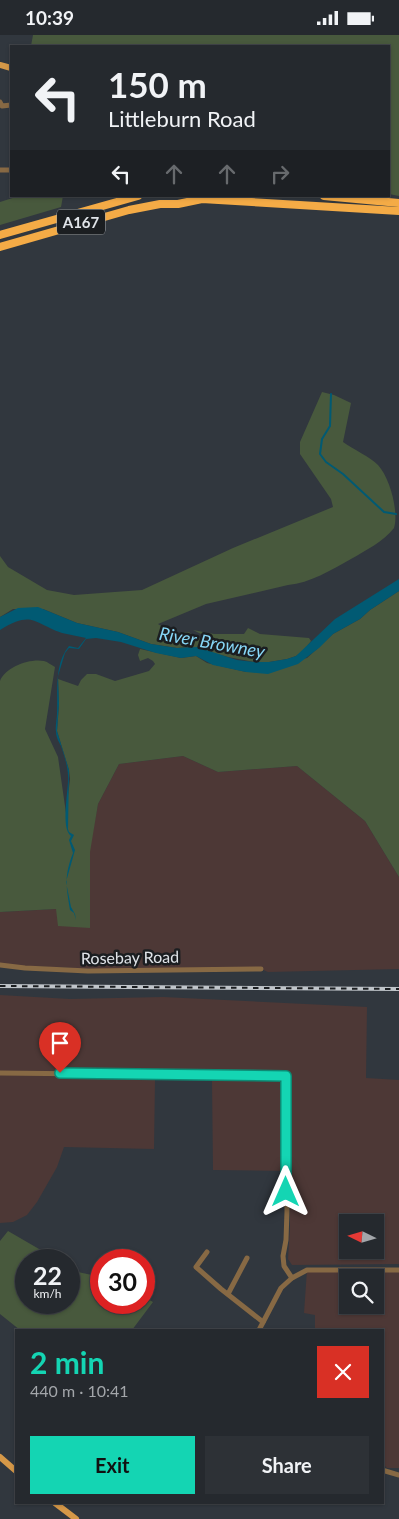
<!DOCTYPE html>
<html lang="en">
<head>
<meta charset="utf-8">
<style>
	:root { --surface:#25292e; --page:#2d3136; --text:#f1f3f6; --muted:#a3a6aa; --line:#42454a; --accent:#14d5b3 }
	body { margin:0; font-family:Lato,sans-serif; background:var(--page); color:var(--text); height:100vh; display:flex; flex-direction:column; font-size:19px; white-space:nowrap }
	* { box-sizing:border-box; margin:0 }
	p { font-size:16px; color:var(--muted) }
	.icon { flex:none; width:28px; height:28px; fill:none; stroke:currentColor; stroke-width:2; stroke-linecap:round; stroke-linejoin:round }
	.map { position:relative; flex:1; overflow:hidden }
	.details { position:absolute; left:15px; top:1294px; width:369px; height:175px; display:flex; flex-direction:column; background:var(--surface); border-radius:0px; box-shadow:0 1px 4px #0004,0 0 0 1px var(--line) }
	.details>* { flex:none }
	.banner { position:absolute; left:10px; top:10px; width:380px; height:152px; border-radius:0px; box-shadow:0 1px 4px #0004,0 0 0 1px var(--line); background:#25292e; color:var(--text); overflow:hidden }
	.needle { width:32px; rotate:275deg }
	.controls { position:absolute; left:339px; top:1179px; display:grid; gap:10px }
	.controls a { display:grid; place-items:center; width:45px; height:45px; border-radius:0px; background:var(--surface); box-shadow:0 1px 4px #0004,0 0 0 1px var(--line); font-size:25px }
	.speed { position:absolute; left:15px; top:1214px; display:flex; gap:10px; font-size:25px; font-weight:700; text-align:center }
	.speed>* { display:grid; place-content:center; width:65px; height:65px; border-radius:50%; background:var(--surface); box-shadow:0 1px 4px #0004,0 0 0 1px var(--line); line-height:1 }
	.speed small { font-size:12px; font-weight:400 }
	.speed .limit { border:8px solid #d22; background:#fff; color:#111 }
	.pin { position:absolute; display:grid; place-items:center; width:42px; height:42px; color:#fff; margin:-51px -21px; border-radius:50% 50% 50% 0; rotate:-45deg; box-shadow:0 0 5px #0007 }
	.pin .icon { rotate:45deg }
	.me { position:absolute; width:55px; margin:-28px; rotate:0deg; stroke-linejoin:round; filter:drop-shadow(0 0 4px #0008) }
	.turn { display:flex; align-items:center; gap:18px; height:105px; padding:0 15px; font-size:22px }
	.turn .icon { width:65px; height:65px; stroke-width:2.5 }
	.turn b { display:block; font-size:35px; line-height:42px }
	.lanes { display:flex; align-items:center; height:48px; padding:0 15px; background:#0003; justify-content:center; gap:25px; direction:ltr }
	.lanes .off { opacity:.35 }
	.round { display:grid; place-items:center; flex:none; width:52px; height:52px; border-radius:0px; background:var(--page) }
	.headline { display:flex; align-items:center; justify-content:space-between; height:85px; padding:0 15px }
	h1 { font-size:30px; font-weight:700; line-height:38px; color:var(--accent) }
	.action { display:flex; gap:10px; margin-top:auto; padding:10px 15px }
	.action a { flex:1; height:58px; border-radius:0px; background:var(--accent); color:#111; font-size:20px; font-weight:700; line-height:58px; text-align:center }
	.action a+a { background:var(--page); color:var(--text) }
	.status { display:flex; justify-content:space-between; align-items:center; height:35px; padding:0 25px; background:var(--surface); direction:ltr }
	.status svg { height:14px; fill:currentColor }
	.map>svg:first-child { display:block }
	.industrial { fill:#4d3836; fill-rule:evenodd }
	.green { fill:#48593d }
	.water { fill:#015a73 }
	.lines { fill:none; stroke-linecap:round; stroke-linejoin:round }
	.stream { stroke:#015a73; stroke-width:2 }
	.minor { stroke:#876944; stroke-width:5 }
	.major { stroke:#d59848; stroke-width:6 }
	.highway { stroke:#f4ab46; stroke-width:8 }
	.rail-casing { stroke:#c0c5ca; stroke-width:4 }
	.rail { stroke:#1b1e21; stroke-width:2; stroke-dasharray:5.5; stroke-linecap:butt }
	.route-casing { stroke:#0d8a74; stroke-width:12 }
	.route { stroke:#14d5b3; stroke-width:9 }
	.labels { text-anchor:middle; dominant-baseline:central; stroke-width:5; stroke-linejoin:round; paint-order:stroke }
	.shield { fill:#1b1e21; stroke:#a5a9ad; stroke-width:1 }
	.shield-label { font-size:15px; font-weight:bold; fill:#e0e4e9 }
	.street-label { font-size:16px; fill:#e0e4e9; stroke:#1b1e21 }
	.water-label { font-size:18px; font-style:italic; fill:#87d7f7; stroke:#1b1e21 }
</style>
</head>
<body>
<div class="status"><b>10:39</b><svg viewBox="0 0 49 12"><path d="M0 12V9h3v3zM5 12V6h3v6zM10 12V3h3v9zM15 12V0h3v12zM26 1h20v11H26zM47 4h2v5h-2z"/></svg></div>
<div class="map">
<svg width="399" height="1484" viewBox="0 0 399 1484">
	<rect width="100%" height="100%" fill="#31373e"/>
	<g class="industrial">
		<polygon points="183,721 218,737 297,731 365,786 399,842 399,934 268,937 261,934 123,935 0,930 0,877 56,874 90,893 89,817 98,769 119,729"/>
		<path d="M0 960 70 964 163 962 367 972 366 1043 399 1045V1229L292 1230 288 1224 290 1191V1136L213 1135 212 1045 155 1044 154 1114 64 1112 57 1132 37 1167 27 1180 13 1187 0 1188ZM348 1188H375V1215H348Z"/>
		<path d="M307 1235H399V1433H387L383 1429 382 1295H315V1280L304 1278ZM348 1242H375V1270H348Z"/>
	</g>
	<g class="green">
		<polygon points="33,0 399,0 399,161 389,159 389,11 31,11"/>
		<polygon points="19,161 63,161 61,172 0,190 0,167"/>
		<path d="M322 357 334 360 351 368 343 407C353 414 370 422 378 430 390 443 399 477 394 493 384 506 365 516 351 524 331 535 310 548 288 550L206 569 158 589 175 599 189 597 192 600 209 606 211 604 193 595 214 599H244L248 593 260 599 309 603 311 606 304 615 296 621 287 624 269 627H254L228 622 191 612 177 613 151 609 118 597 77 588 43 574H13L0 582V521L8 532 47 555 74 560 142 555 233 513 333 472 331 464 300 419V407Z"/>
		<path d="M399 556V842L365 786 297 731 218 737 183 721 119 729 98 769 90 817V893L58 891 56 874 0 877V646C5 632 30 623 44 626 48 627 51 630 55 632L45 694 58 722 68 792V761L70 744 69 735 57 696 59 669 58 644 78 651 81 645 87 639H96L115 646 149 636 155 629 153 626 148 623 140 626 138 620 140 614 181 623 196 621 207 628 246 637 307 623 333 599 360 584 370 575Z"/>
		<polygon points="8,1196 58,1225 26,1225 26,1268 69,1268 69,1232 78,1237 101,1242 101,1268 144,1268 144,1262 153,1267 132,1295 20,1295 0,1279 0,1206"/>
	</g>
	<path class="water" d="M399 544V556L370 575 360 584 333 599 319 613 298 629 268 639 246 637 213 630 196 621 181 623 156 618 121 607 96 603 86 604 79 614 69 613 65 618 58 641 59 669 57 696 69 735 68 794 69 797 74 800 71 806 75 815 66 847 71 872 75 879 76 885 74 878 70 875C66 851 64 841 73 818L69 805 71 801C60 793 69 754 68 741 68 732 64 720 61 711 59 707 56 702 56 697 55 691 57 684 57 678 58 656 54 629 69 611L78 613 86 603C78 601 70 600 62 598 33 588 33 575 0 595V582L18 573 38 572 77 588 118 597 151 609 177 613 197 612 237 625 254 627H269L287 624 296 621 335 584Z"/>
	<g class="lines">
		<polyline class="stream" points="331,359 330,391 322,404 320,419 326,427 343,439 384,477 396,479"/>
		<g class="minor">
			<polyline points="0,67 2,71 11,70"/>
			<polyline points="0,135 11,135"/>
			<polyline points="0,930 25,933 88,936 261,934"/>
			<polyline points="0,1038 286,1041 287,1176 286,1205 283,1221 284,1231 292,1243"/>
			<polyline points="207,1217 196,1232 221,1254 263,1287"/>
			<polyline points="228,1259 247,1223"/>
			<polyline points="259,1295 281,1253 292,1243 307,1235 399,1235"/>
			<polyline points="382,1435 399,1440"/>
		</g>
		<g class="major">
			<polyline points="0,30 11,33"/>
			<polyline points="0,1422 16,1436"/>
			<polyline points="55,1468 76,1484"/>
		</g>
		<g class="highway">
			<polyline points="324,161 399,168"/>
			<polyline points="0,200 138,161"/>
			<polyline points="0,212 129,175 160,169 178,169 202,164 399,176"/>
		</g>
		<g class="rail-casing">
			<polyline id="rail" points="0,951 399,954"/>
		</g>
		<use href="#rail" class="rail"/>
	</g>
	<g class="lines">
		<g class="route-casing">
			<polyline id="route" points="60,1038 286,1041 286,1157"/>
		</g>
		<use href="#route" class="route"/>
	</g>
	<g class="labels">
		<rect class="shield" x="57" y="174.5" width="48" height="25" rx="4"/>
		<g class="shield-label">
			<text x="81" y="187">A167</text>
		</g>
		<g class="street-label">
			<text transform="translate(130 922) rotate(-1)">Rosebay Road</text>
		</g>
		<g class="water-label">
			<text transform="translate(212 607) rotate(10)">River Browney</text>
		</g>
	</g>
</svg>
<div class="controls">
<a><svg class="needle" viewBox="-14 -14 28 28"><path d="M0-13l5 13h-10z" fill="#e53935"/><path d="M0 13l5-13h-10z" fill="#a3a6aa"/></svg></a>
<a><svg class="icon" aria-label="search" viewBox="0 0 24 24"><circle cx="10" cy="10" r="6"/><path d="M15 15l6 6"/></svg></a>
</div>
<div class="speed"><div>22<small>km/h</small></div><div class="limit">30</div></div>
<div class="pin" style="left:60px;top:1038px;background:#d93025"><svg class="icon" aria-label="arrive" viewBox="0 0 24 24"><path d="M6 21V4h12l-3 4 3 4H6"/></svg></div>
<svg class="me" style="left:286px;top:1157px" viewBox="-20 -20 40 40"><path d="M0-17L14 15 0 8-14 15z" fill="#14d5b3" stroke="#fff" stroke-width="4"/></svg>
<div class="banner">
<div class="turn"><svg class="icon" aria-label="left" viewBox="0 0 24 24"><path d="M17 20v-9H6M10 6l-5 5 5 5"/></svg><div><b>150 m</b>Littleburn Road</div></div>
<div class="lanes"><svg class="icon" aria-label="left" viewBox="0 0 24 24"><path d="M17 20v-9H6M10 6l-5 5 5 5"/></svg><svg class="icon off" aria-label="ahead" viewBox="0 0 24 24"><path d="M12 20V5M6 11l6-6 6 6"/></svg><svg class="icon off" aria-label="ahead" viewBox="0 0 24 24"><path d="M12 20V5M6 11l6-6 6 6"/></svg><svg class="icon off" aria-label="right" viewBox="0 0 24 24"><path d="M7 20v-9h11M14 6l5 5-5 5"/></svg></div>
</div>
<section class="details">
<div class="headline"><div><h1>2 min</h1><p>440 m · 10:41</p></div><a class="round" style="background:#d93025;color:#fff"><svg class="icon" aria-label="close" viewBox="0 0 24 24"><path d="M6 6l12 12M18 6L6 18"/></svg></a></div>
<div class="action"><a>Exit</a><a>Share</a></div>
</section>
</div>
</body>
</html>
